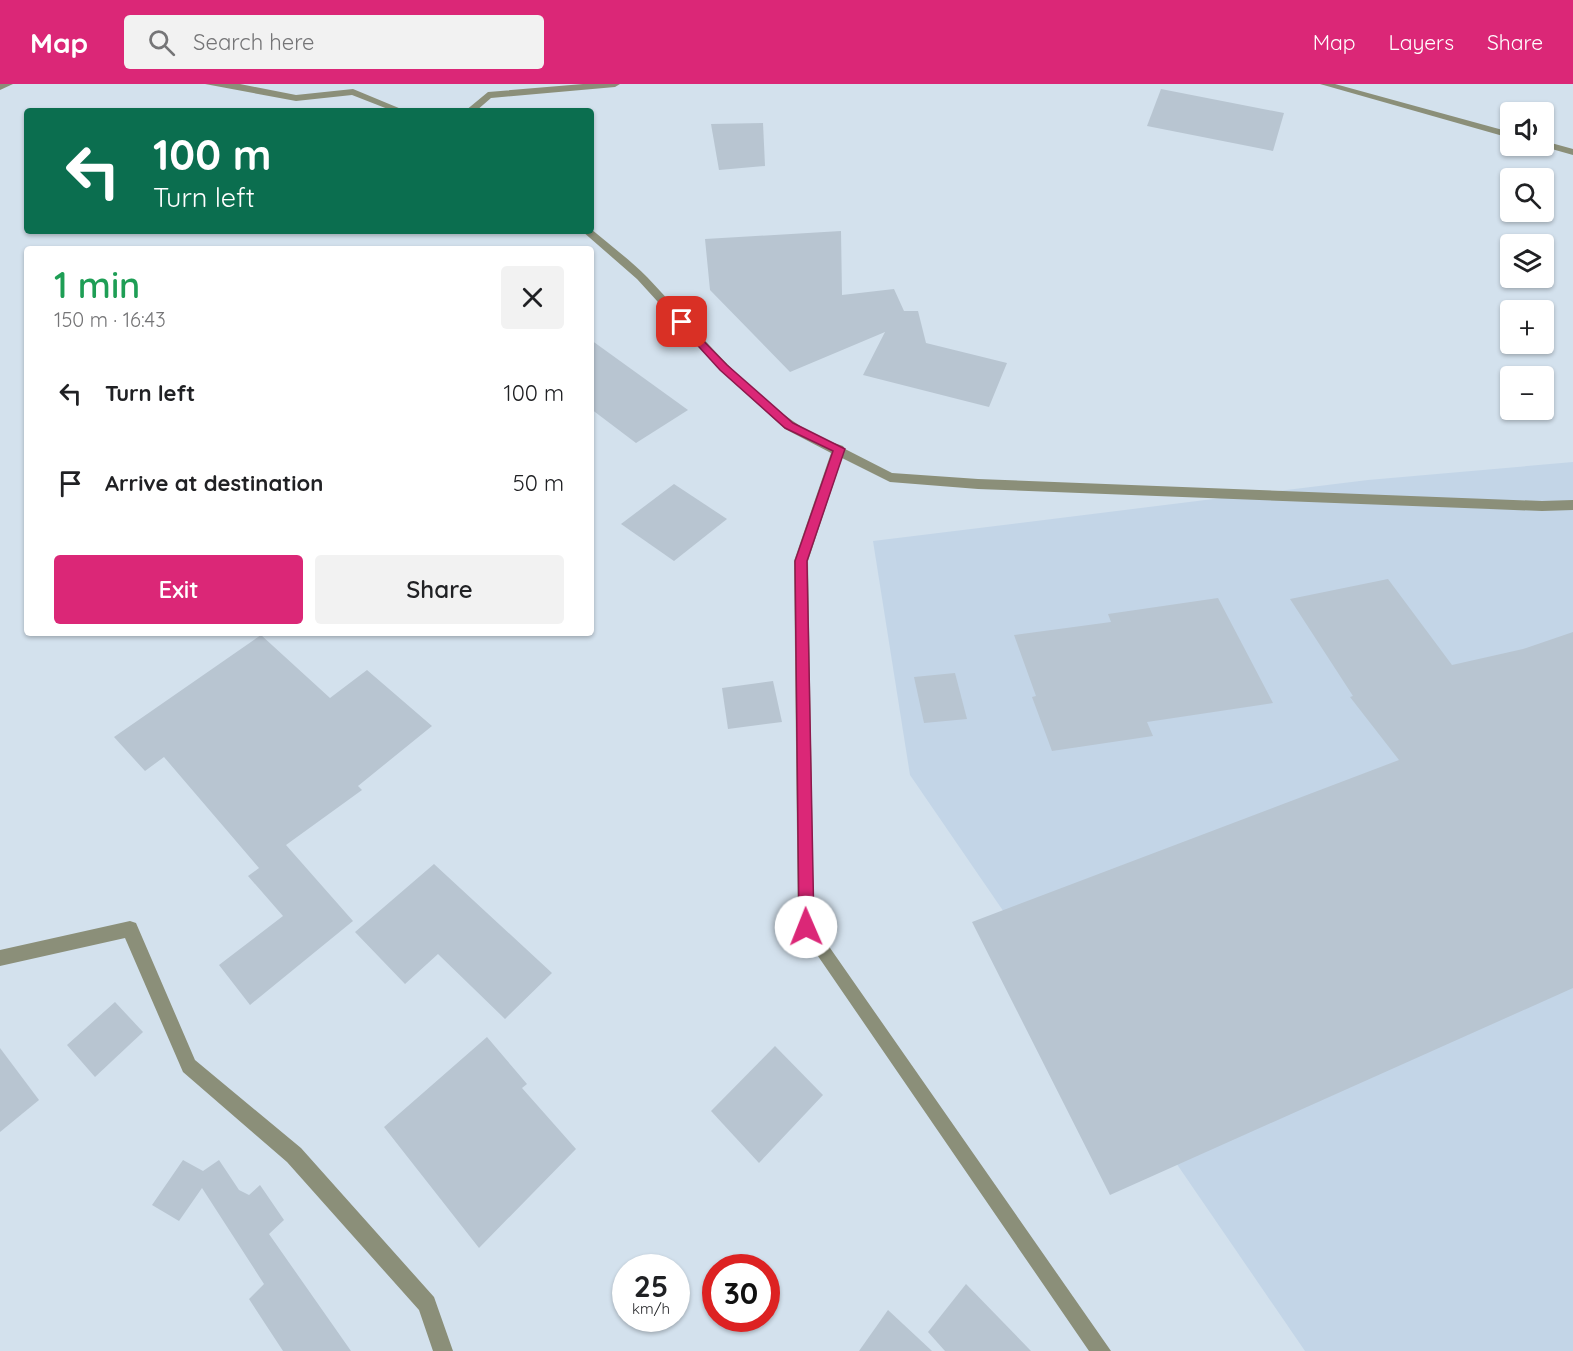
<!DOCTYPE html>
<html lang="en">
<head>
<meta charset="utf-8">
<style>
	:root { --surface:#fff; --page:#f2f2f2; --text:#202124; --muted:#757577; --accent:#db2777 }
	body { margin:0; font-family:Quicksand,sans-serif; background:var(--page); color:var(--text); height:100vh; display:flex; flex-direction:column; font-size:22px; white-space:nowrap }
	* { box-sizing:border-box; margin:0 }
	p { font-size:20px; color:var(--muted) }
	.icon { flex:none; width:33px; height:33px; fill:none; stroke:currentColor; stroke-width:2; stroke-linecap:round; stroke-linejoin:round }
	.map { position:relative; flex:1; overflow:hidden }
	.details { position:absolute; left:24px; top:162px; width:570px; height:390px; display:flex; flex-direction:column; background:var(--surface); border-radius:6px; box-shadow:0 2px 4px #0004 }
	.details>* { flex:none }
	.top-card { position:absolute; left:24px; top:24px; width:570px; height:126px; border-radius:6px; box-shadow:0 2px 4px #0004; background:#0b6e4f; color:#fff; overflow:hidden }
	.buttons { position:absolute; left:1500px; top:18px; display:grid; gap:12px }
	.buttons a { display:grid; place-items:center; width:54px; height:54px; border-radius:6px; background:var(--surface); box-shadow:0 2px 4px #0004; font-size:30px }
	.speed { position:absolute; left:612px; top:1170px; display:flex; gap:12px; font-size:30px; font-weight:700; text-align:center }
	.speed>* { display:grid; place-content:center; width:78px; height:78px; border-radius:50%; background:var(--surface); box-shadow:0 2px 4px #0004; line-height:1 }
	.speed small { font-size:15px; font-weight:400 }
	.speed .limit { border:9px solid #d22; background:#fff; color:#111 }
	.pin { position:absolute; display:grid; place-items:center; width:51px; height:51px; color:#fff; margin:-26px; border-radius:12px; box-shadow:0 3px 9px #0006 }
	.me { position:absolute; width:66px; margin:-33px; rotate:359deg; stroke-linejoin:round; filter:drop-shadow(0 0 4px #0008) }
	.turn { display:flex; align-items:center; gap:21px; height:126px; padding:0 30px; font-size:27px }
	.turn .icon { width:78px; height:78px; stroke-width:2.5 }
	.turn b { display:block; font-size:42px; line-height:51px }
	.round { display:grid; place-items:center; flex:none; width:63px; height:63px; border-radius:6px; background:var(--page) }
	.head { display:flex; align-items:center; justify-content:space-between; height:102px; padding:0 30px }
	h1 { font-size:36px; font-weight:600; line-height:45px; color:#1e9e55 }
	.button { display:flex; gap:12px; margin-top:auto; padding:12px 30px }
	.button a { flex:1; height:69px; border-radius:6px; background:var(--accent); color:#fff; font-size:24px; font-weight:600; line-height:69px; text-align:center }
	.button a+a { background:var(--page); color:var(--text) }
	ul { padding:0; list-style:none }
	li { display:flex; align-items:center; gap:18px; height:90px; padding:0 30px }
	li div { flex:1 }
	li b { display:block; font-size:22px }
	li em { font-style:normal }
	header { display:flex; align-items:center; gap:36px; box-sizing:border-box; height:84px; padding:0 30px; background:var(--accent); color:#fff }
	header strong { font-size:28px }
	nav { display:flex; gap:33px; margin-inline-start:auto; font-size:21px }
	.search { width:420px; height:54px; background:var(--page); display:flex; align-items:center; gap:15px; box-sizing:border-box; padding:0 21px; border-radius:6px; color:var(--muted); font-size:22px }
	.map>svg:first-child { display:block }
	.built { fill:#c3d5e7 }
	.building { fill:#b8c5d1 }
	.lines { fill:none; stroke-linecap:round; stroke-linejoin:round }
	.minor { fill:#8b8f79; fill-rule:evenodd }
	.route { fill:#db2777; stroke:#8e194d; stroke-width:1.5 }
</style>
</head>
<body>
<header>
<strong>Map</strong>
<div class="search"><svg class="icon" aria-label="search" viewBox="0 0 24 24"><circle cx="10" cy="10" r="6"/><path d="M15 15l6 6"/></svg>Search here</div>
<nav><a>Map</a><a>Layers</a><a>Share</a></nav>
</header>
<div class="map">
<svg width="1573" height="1267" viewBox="0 0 1573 1267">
	<rect width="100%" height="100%" fill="#d3e1ed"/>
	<polygon class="built" points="1573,378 1573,1267 1305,1267 910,691 873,457 1368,396"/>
	<g class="building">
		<polygon points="1161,5 1284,29 1273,67 1147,42"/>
		<polygon points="763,39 765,82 719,86 711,40"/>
		<polygon points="841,147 842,211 894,205 904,227 918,227 926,259 1007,279 989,323 863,291 885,248 790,288 710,206 705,155"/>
		<polygon points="591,256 688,326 636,359 591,325"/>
		<polygon points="674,400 727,435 674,477 621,440"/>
		<polygon points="1388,495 1452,581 1523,565 1573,548 1573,904 1110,1111 972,838 1399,676 1350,613 1353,612 1290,515"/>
		<polygon points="1218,514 1273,619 1147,638 1153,652 1052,667 1032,613 1036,612 1014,551 1111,538 1108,530"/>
		<polygon points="261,551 330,614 367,586 432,642 358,702 362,706 286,761 353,837 250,921 219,881 283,832 248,792 259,784 164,673 145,687 114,653"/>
		<polygon points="955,589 967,635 924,639 914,593"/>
		<polygon points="773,597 782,638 728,645 722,604"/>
		<polygon points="434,780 552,889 505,935 438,870 405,900 355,848"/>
		<polygon points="115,918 143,948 95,993 67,961"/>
		<polygon points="487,953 527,1000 522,1004 576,1065 479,1164 384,1043"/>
		<polygon points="775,962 823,1011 759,1079 711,1027"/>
		<polygon points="0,964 39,1016 0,1048"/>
		<polygon points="183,1076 203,1087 219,1076 239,1106 249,1111 260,1101 284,1136 269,1150 351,1267 283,1267 249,1215 264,1200 202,1104 179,1137 152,1121"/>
		<polygon points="966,1200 1031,1267 945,1267 928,1248"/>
		<polygon points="888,1226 932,1267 859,1267"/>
	</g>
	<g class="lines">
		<g class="minor">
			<polygon points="0,0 13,0 0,6"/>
			<polygon points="205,0 240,0 296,11 353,5 406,27 393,27 352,11 296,17"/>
			<polygon points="583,0 620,0 615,3 491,14 476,27 465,27 488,8"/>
			<polygon points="1320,0 1335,0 1510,48 1510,54"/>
			<polygon points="1544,57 1573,65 1573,71 1541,62 1544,62"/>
			<path d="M591 145C610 161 630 176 647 193 700 248 770 341 843 362L845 365 892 389 978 395 1542 417 1573 416V426L1542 427 978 405 890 398 842 374 808 477 814 841 1111 1267H1089L798 843 794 477 831 369 785 345 720 286 637 195 582 147H591Z"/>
			<polygon points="130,837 136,839 195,976 301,1064 434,1213 453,1267 433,1267 419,1226 287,1078 183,988 125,854 0,882 0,866"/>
		</g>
	</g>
	<polygon class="route" points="682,235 727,281 793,339 845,365 807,477 814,843 812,848 806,850 801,848 799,843 795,477 833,367 785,344 720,286 679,241 679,236"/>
</svg>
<div class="buttons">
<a><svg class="icon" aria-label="sound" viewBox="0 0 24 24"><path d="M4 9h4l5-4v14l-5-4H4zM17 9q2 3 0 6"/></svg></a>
<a><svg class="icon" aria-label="search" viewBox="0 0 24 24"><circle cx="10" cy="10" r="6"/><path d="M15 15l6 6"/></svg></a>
<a><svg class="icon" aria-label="layers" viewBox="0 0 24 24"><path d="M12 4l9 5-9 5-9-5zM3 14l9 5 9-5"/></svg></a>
<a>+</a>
<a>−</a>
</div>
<div class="speed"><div>25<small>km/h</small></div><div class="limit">30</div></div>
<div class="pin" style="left:682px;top:238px;background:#d93025"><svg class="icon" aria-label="arrive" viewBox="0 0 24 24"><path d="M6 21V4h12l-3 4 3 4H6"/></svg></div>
<svg class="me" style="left:806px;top:843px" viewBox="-20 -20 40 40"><circle r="19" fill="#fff"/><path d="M0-13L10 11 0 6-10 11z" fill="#db2777"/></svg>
<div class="top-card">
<div class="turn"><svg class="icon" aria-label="left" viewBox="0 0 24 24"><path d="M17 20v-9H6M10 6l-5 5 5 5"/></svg><div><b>100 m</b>Turn left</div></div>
</div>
<section class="details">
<div class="head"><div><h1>1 min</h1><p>150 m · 16:43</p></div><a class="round"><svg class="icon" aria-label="close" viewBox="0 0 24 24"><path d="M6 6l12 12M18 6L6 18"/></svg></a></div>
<ul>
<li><svg class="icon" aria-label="left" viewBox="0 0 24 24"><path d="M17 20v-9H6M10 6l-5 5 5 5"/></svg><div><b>Turn left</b></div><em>100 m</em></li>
<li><svg class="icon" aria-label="arrive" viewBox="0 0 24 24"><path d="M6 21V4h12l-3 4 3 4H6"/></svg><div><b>Arrive at destination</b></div><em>50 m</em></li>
</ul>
<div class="button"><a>Exit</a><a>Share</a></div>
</section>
</div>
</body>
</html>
